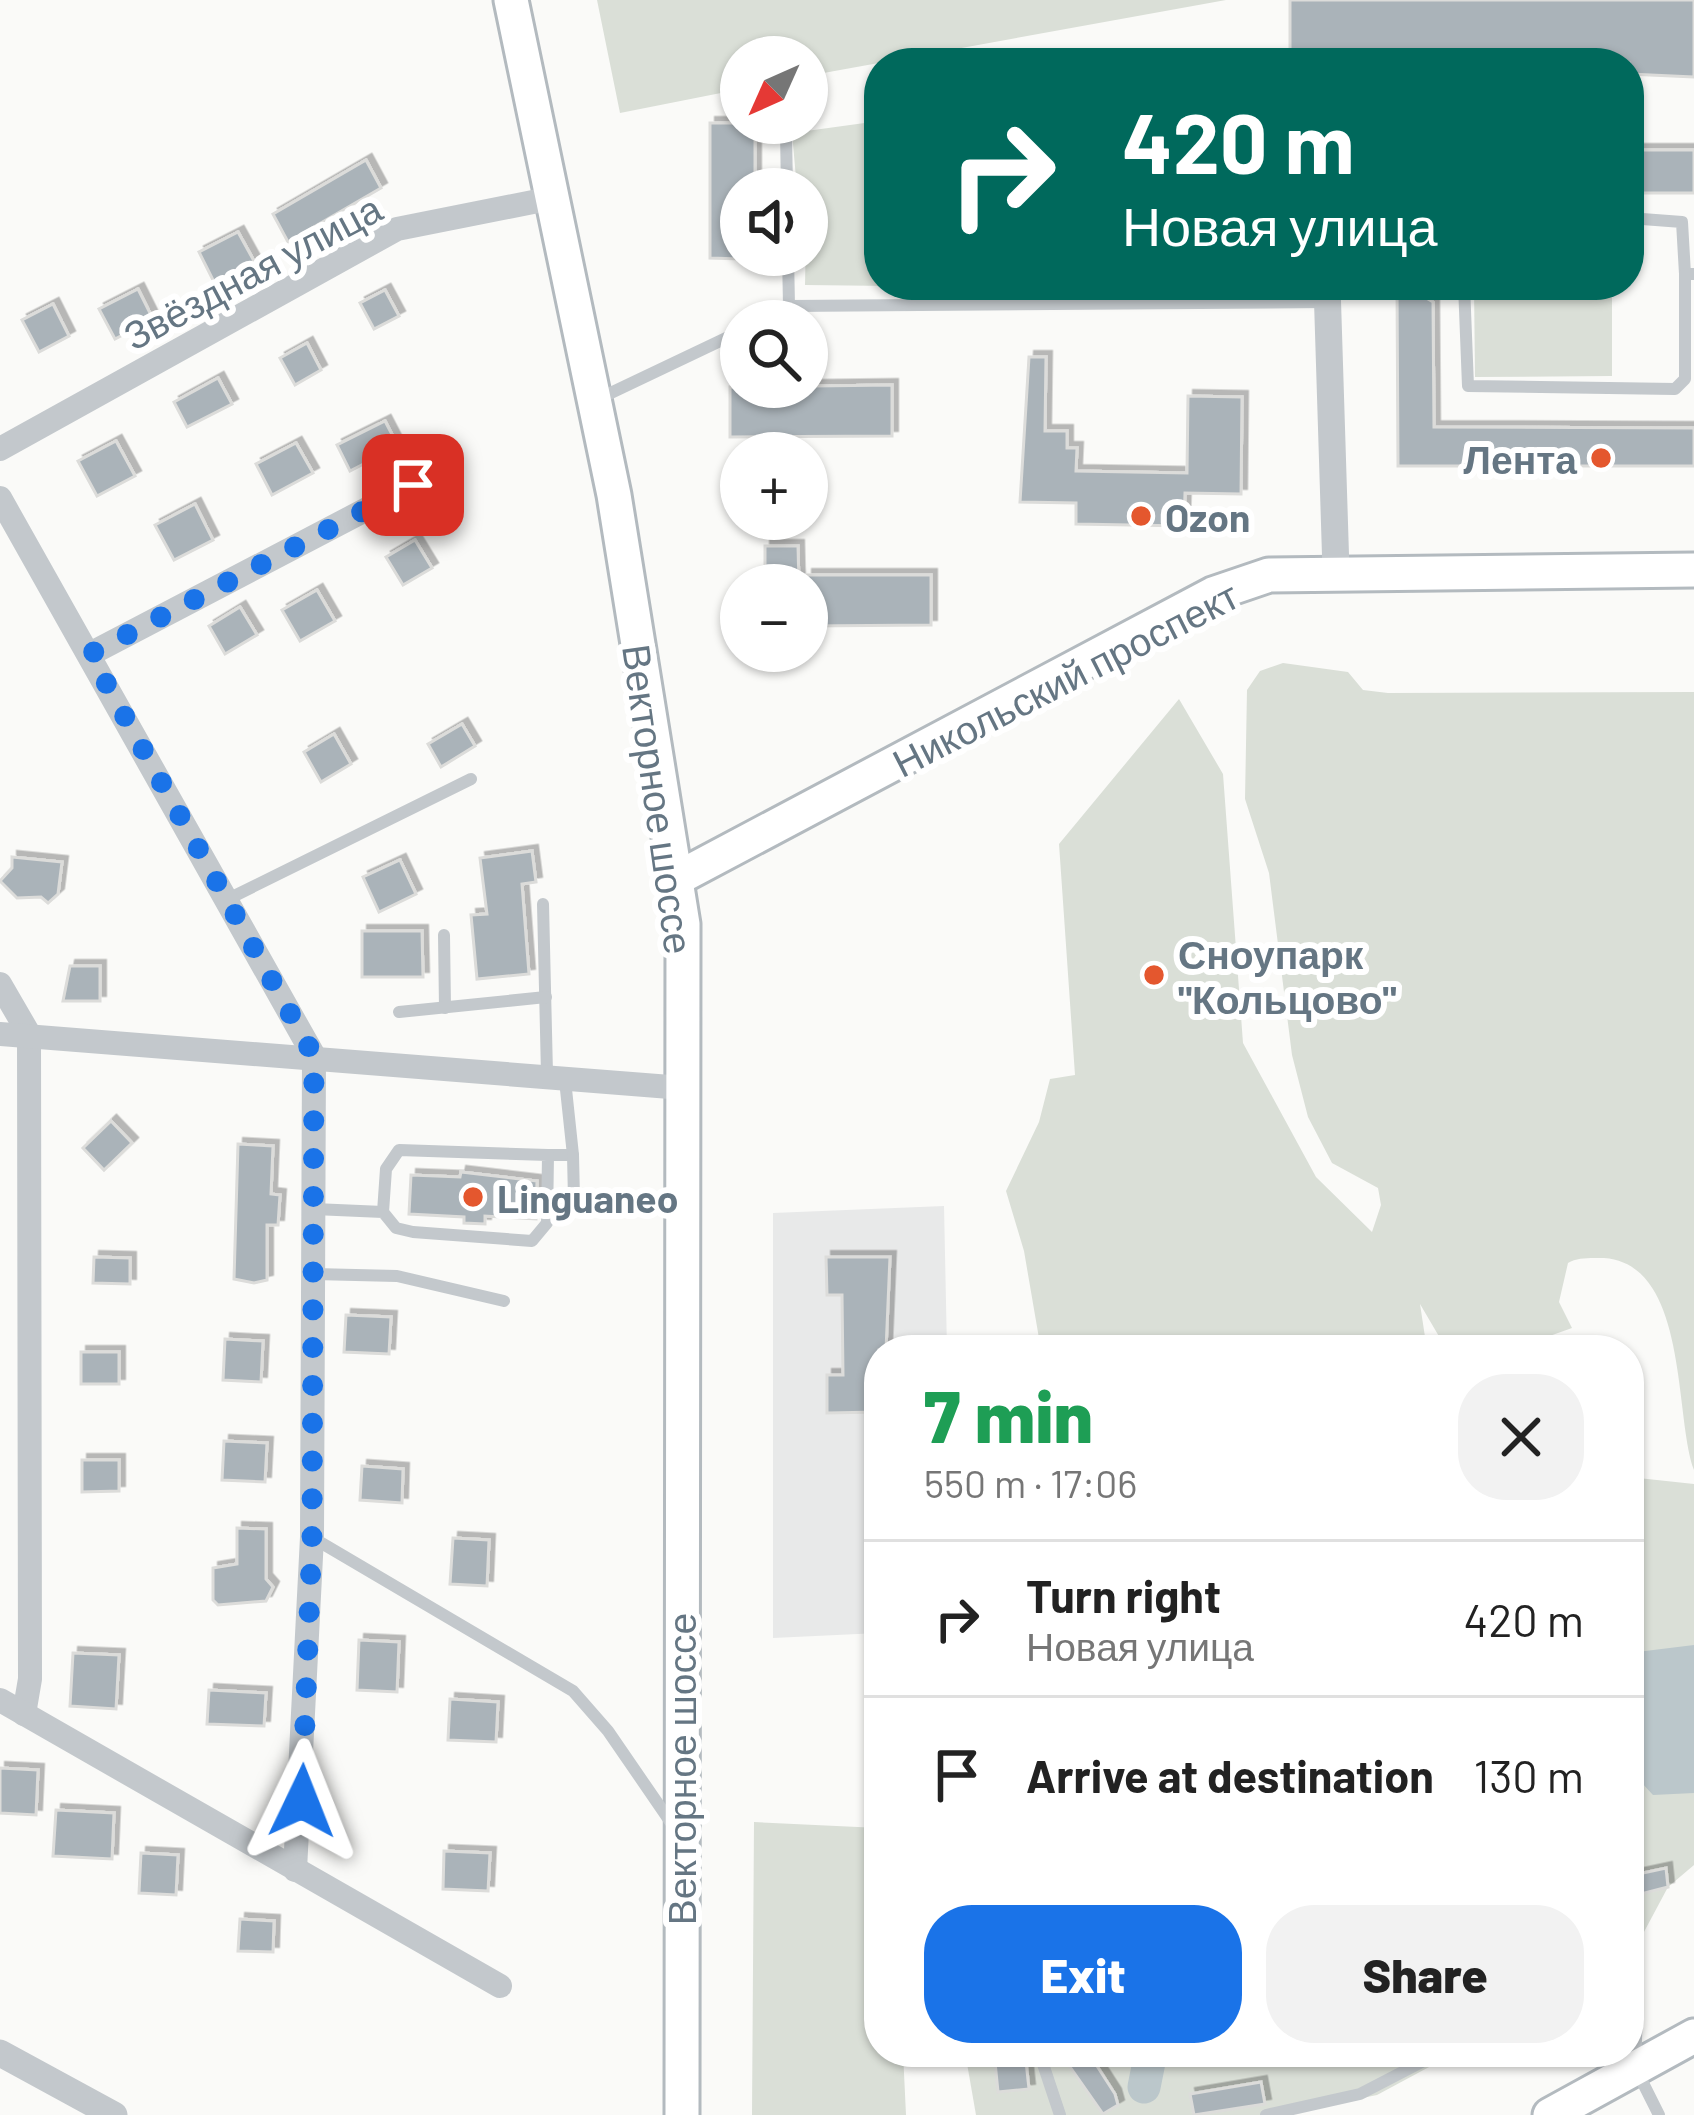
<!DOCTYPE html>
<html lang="en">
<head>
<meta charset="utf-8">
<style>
	:root { --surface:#fff; --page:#f2f2f2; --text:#222; --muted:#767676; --line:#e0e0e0; --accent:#1a73e8 }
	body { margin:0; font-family:Barlow,sans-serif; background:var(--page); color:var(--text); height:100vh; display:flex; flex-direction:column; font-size:45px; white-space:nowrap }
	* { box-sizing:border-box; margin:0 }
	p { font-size:39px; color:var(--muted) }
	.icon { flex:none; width:66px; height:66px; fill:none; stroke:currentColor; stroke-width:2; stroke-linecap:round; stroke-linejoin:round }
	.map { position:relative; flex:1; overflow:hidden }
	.drawer { position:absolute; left:864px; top:1335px; width:780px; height:732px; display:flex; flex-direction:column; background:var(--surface); border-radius:48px; box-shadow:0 3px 9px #0004 }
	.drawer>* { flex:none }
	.guide { position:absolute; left:864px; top:48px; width:780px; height:252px; border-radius:48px; box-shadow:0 3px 9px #0004; background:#00695c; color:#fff; overflow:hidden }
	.needle { width:78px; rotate:225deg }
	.controls { position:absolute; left:720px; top:36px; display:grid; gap:24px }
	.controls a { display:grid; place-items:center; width:108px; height:108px; border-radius:50%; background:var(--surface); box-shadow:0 3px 9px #0004; font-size:60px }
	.pin { position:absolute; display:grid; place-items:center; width:102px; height:102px; color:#fff; margin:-51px; border-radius:24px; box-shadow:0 6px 18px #0006 }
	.me { position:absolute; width:132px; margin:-66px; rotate:2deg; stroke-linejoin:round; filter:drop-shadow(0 0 9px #0008) }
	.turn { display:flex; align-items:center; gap:42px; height:252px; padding:0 60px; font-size:54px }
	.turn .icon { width:156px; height:156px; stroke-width:2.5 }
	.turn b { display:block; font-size:84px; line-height:102px }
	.round { display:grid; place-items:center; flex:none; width:126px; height:126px; border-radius:48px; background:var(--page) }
	.summary { display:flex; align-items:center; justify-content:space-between; height:204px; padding:0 60px }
	h1 { font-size:72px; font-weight:800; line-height:90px; color:#1e9e55 }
	.button { display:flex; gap:24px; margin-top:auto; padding:24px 60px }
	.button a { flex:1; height:138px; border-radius:48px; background:var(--accent); color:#fff; font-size:48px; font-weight:800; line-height:138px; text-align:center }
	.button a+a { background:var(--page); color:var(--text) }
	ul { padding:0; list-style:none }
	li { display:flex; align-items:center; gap:36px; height:156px; padding:0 60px; border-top:3px solid var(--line) }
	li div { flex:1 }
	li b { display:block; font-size:45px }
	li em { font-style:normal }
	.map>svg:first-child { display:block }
	.built { fill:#e8e9e9 }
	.green { fill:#dadfd7 }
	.water { fill:#bbc7cb }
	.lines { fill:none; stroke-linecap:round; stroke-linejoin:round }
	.river { stroke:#bbc7cb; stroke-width:33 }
	.building { fill:#aab3b9; stroke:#dcdcda; stroke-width:3; filter:url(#shadow) }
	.secondary-casing { stroke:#b3babf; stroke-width:39 }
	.service { stroke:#c3c8cc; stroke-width:12 }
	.minor { stroke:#c3c8cc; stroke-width:24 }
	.tertiary { stroke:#c3c8cc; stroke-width:27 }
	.secondary { stroke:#fff; stroke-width:33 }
	.route { stroke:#1a73e8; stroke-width:21; stroke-dasharray:0 37.8 }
	.poi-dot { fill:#e4572e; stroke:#fff; stroke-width:4.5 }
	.labels { text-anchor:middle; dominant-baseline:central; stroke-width:12; stroke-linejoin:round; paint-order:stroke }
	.street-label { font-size:39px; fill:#657683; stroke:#fff }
	.poi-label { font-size:39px; font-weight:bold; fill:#657683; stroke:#fff; text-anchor:start }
</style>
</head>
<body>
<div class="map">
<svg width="1694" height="2115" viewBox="0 0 1694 2115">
	<defs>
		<filter id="shadow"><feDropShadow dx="5.5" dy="-5.5" stdDeviation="0" flood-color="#0004"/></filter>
	</defs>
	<rect width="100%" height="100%" fill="#fafaf8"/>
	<polygon class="built" points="944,1206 947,1350 879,1350 879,1633 773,1638 773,1213"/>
	<g class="green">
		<polygon points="597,0 1226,0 807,76 807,57 741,57 741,89 620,113"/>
		<polygon points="879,121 879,285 891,286 805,285 807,189 797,189 792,133"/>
		<polygon points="1474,285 1612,285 1612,376 1475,377"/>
		<path d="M1283 663 1348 672 1363 690 1388 693 1694 692V1470C1674 1417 1689 1264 1604 1258 1591 1258 1578 1257 1568 1263L1559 1302 1572 1328 1544 1338 1540 1350H1447L1420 1304 1427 1350H1041L1024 1251 1006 1191 1039 1122 1050 1079 1075 1075 1059 844 1179 699 1223 774 1243 1043 1316 1177 1372 1232 1381 1205 1378 1188 1332 1163 1308 1117 1292 1055 1269 873 1245 799 1247 690 1260 671Z"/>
		<polygon points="1629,1477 1694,1484 1694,1865 1668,1887 1629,1960"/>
		<polygon points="754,1822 879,1828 879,2052 903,2052 906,2115 752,2115"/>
		<polygon points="965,2052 1457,2052 1377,2095 1279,2115 976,2115"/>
	</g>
	<polygon class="water" points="1694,1645 1694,1793 1653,1795 1629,1769 1629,1653"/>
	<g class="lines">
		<polyline class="river" points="1144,2087 1151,2052"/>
	</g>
	<g class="building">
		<polygon points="1290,0 1694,0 1694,77 1629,74 1629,63 1290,60"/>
		<polygon points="710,123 755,123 755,189 741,189 741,259 710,258"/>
		<rect x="1629" y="150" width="65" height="43"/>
		<polygon points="366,160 381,188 288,242 273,214"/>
		<polygon points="238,232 254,261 214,282 199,252"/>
		<polygon points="1397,285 1425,285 1423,296 1433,302 1434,427 1694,428 1694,466 1398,466"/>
		<polygon points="138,289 153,319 115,339 99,309"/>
		<polygon points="385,290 399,316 374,329 360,303"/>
		<polygon points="53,304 69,336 39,352 22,320"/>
		<polygon points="307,343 321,370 295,385 280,358"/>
		<polygon points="1029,357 1046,357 1045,431 1067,431 1067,448 1077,448 1076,471 1187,473 1188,396 1242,397 1241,494 1185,493 1184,526 1076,524 1076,503 1020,502"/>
		<polygon points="218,378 232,404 187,427 174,402"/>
		<polygon points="892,385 892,436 730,437 730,387"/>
		<polygon points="385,421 398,446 350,471 337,445"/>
		<polygon points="116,441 135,476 97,496 78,461"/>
		<polygon points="296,443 313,473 272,495 256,464"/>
		<polygon points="195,504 213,540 174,560 155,525"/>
		<polygon points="415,540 432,568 403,585 386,557"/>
		<polygon points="765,546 798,546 799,585 765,585"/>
		<polygon points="807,575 931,575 931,625 807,626"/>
		<polygon points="317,590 335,621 300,641 282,610"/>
		<polygon points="240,607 257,635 225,654 209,626"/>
		<polygon points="462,724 475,746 441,767 428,744"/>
		<polygon points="334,734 351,764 321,782 304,752"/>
		<polygon points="532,851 536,882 522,884 529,974 477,979 471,915 487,914 480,858"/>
		<polygon points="12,857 62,862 58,894 48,903 41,897 17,898 0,881 12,868"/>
		<polygon points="400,860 416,894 379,912 363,877"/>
		<polygon points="362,931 422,931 423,977 362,977"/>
		<polygon points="70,966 100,966 100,1001 63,1001"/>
		<polygon points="111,1121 132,1143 104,1170 83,1148"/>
		<polygon points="238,1144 273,1146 271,1194 280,1195 278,1225 267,1225 267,1280 254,1283 234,1279"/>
		<polygon points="461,1172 537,1181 536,1219 485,1216 485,1224 464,1223 464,1217 409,1214 411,1175 460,1177"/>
		<polygon points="94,1257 130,1258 130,1284 93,1283"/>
		<polygon points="826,1257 890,1257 886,1350 879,1350 879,1412 827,1413 827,1375 843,1375 842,1295 827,1295"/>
		<polygon points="346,1315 391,1317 389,1354 344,1352"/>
		<polygon points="225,1339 263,1341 261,1382 223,1380"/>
		<rect x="81" y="1352" width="38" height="32"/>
		<polygon points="224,1441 267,1443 265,1482 222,1480"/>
		<polygon points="82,1460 119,1460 119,1491 82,1492"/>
		<polygon points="362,1466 403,1469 402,1503 360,1500"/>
		<polygon points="237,1528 266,1529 266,1579 273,1587 266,1601 218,1605 213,1600 213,1568 237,1564"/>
		<polygon points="453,1538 489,1540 487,1586 450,1584"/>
		<polygon points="359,1640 399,1642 397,1692 357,1690"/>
		<polygon points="73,1653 119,1655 116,1709 70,1706"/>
		<polygon points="209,1690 266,1693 264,1726 207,1724"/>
		<polygon points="450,1699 498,1702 496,1742 448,1740"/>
		<polygon points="0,1768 38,1770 36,1815 0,1813"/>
		<polygon points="56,1810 114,1813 112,1859 53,1856"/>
		<polygon points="444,1851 490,1853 488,1891 443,1889"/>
		<polygon points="141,1853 178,1855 176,1895 139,1893"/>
		<polygon points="1666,1868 1668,1887 1633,1896 1629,1876"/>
		<polygon points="240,1919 274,1921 273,1952 238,1951"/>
		<polygon points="994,2052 1025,2052 1029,2089 998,2092"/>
		<polygon points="1088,2052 1115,2094 1118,2105 1103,2114 1068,2064"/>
		<polygon points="1261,2082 1265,2104 1194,2115 1190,2094"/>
	</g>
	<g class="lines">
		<g class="secondary-casing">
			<g id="secondary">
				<polyline points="511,0 614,495 683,924 682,2115"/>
				<polyline points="676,879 1213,594 1269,575 1694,570"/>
				<polyline points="1550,2115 1694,2036"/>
			</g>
		</g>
		<g class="service">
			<polyline points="786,133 787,189"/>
			<polyline points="1629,218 1682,222 1685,274"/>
			<polyline points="788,255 789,306"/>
			<polyline points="1464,285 1468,386 1675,389 1685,379 1685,274 1694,274"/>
			<polyline points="1433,292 1464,292"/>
			<polyline points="760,321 789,306 1326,302"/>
			<polyline points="596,400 741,331"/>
			<polyline points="224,901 471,779"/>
			<polyline points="543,904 547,1074"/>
			<polyline points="444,935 445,1008"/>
			<polyline points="399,1012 546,997"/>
			<polyline points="548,1155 573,1155 565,1080"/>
			<polyline points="573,1155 574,1199"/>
			<polyline points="314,1209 383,1212 396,1228 413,1232 532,1241 547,1223 548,1155 399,1150 386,1169 383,1212"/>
			<polyline points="314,1274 397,1276 504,1301"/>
			<polyline points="313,1538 573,1691 608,1731 674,1827"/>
			<polyline points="1629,1963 1638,1986 1635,2067 1659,2115"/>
			<polyline points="1039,2052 1060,2115"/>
			<polyline points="1266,2115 1360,2094 1441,2052"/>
		</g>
		<g class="minor">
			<polyline points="0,449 397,229 553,198"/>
			<polyline points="0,498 314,1056 312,1537 295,1870"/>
			<polyline points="90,654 413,485"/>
			<polyline points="0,984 29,1034 30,1679 24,1714"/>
			<polyline points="0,1034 683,1088"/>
			<polyline points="0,1700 500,1986"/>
		</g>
		<g class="tertiary">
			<polyline points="1327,285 1336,571"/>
			<polyline points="0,2053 114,2115"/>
		</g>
		<use href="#secondary" class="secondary"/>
	</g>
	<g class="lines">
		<polyline class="route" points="302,1801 312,1537 314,1056 90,654 413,485"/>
	</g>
	<g class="poi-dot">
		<circle cx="1601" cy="458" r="12"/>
		<circle cx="1141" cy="516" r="12"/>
		<circle cx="1154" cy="975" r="12"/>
		<circle cx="473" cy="1197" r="12"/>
	</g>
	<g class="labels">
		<g class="street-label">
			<text transform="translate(252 271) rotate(-28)">Звёздная улица</text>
			<text transform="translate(1065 678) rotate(-27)">Никольский проспект</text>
			<text transform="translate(659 799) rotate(82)">Векторное шоссе</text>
			<text transform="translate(680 1769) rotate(-90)">Векторное шоссе</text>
		</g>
		<g class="poi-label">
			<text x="1577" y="458" text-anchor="end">Лента</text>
			<text x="1165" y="516">Ozon</text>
			<text x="1178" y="953">Сноупарк<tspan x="1178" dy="45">"Кольцово"</tspan></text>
			<text x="497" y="1197">Linguaneo</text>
		</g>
	</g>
</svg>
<div class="controls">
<a><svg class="needle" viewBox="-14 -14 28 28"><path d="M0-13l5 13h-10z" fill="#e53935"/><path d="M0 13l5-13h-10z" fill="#767676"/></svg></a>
<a><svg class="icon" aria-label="sound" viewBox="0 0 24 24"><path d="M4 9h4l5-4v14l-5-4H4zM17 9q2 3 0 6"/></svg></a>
<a><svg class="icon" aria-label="search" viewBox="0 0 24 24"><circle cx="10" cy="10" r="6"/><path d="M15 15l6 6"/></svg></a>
<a>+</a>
<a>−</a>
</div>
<div class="pin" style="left:413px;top:485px;background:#d93025"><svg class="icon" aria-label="arrive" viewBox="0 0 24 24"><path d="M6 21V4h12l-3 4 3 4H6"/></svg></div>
<svg class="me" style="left:302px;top:1801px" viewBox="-20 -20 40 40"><path d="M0-17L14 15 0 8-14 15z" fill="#1a73e8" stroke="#fff" stroke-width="4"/></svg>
<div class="guide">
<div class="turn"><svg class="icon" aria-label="right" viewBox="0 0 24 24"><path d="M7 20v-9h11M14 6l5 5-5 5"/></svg><div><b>420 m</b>Новая улица</div></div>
</div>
<section class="drawer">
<div class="summary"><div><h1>7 min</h1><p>550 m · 17:06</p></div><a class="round"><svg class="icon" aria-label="close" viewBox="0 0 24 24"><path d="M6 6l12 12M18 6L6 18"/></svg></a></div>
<ul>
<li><svg class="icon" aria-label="right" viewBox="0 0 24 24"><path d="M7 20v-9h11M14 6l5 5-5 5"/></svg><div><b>Turn right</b><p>Новая улица</p></div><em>420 m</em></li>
<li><svg class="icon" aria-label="arrive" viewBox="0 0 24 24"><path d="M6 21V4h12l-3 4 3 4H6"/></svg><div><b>Arrive at destination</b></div><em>130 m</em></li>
</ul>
<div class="button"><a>Exit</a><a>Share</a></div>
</section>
</div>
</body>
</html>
